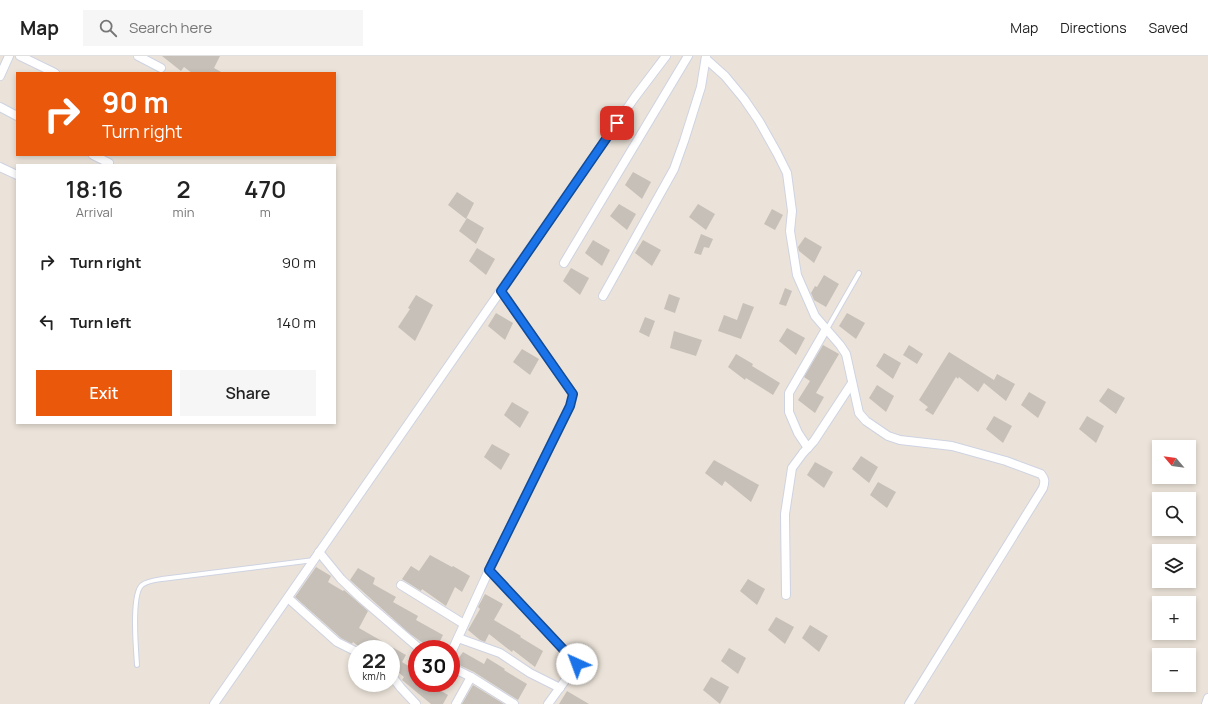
<!DOCTYPE html>
<html lang="en">
<head>
<meta charset="utf-8">
<style>
	:root { --surface:#fff; --page:#f6f6f6; --text:#222; --muted:#767676; --line:#e0e0e0; --accent:#ea580c }
	body { margin:0; font-family:Manrope,sans-serif; background:var(--page); color:var(--text); height:100vh; display:flex; flex-direction:column; font-size:15px; white-space:nowrap }
	* { box-sizing:border-box; margin:0 }
	p { font-size:13px; color:var(--muted) }
	.icon { flex:none; width:22px; height:22px; fill:none; stroke:currentColor; stroke-width:2; stroke-linecap:round; stroke-linejoin:round }
	.map { position:relative; flex:1; overflow:hidden }
	.panel { position:absolute; left:16px; top:108px; width:320px; height:260px; display:flex; flex-direction:column; background:var(--surface); border-radius:0px; box-shadow:0 2px 6px #0003 }
	.panel>* { flex:none }
	.guide { position:absolute; left:16px; top:16px; width:320px; height:84px; border-radius:0px; box-shadow:0 2px 6px #0003; background:#ea580c; color:#fff; overflow:hidden }
	.needle { width:26px; rotate:299deg }
	.controls { position:absolute; left:1152px; top:384px; display:grid; gap:8px }
	.controls a { display:grid; place-items:center; width:44px; height:44px; border-radius:0px; background:var(--surface); box-shadow:0 2px 6px #0003; font-size:20px }
	.speed { position:absolute; left:348px; top:584px; display:flex; gap:8px; font-size:20px; font-weight:700; text-align:center }
	.speed>* { display:grid; place-content:center; width:52px; height:52px; border-radius:50%; background:var(--surface); box-shadow:0 2px 6px #0003; line-height:1 }
	.speed small { font-size:10px; font-weight:400 }
	.speed .limit { border:6px solid #d22; background:#fff; color:#111 }
	.pin { position:absolute; display:grid; place-items:center; width:34px; height:34px; color:#fff; margin:-17px; border-radius:8px; box-shadow:0 2px 6px #0006 }
	.me { position:absolute; width:44px; margin:-22px; rotate:317deg; stroke-linejoin:round; filter:drop-shadow(0 0 3px #0008) }
	.turn { display:flex; align-items:center; gap:14px; height:84px; padding:0 20px; font-size:18px }
	.turn .icon { width:52px; height:52px; stroke-width:2.5 }
	.turn b { display:block; font-size:28px; line-height:34px }
	.eta { display:flex; justify-content:space-evenly; align-items:center; height:68px; text-align:center }
	.eta b { font-size:24px; font-weight:600; line-height:28px }
	.primary-button { display:flex; gap:8px; margin-top:auto; padding:8px 20px }
	.primary-button a { flex:1; height:46px; border-radius:0px; background:var(--accent); color:#fff; font-size:16px; font-weight:600; line-height:46px; text-align:center }
	.primary-button a+a { background:var(--page); color:var(--text) }
	ul { padding:0; list-style:none }
	li { display:flex; align-items:center; gap:12px; height:60px; padding:0 20px }
	li div { flex:1 }
	li b { display:block; font-size:15px }
	li em { font-style:normal }
	header { display:flex; align-items:center; gap:24px; box-sizing:border-box; height:56px; padding:0 20px; background:var(--surface); border-bottom:1px solid var(--line) }
	header strong { font-size:19px }
	nav { display:flex; gap:22px; margin-inline-start:auto; font-size:14px }
	.search { width:280px; height:36px; background:var(--page); display:flex; align-items:center; gap:10px; box-sizing:border-box; padding:0 14px; border-radius:0px; color:var(--muted); font-size:15px }
	.map>svg:first-child { display:block }
	.building { fill:#c6c0b9 }
	.lines { fill:none; stroke-linecap:round; stroke-linejoin:round }
	.service-casing { stroke:#ced3e2; stroke-width:6 }
	.minor-casing { stroke:#ced3e2; stroke-width:10 }
	.service { stroke:#fff; stroke-width:4 }
	.minor { stroke:#fff; stroke-width:8 }
	.route-casing { stroke:#114b97; stroke-width:10 }
	.route { stroke:#1a73e8; stroke-width:7 }
</style>
</head>
<body>
<header>
<strong>Map</strong>
<div class="search"><svg class="icon" aria-label="search" viewBox="0 0 24 24"><circle cx="10" cy="10" r="6"/><path d="M15 15l6 6"/></svg>Search here</div>
<nav><a>Map</a><a>Directions</a><a>Saved</a></nav>
</header>
<div class="map">
<svg width="1208" height="648" viewBox="0 0 1208 648">
	<rect width="100%" height="100%" fill="#ebe3d9"/>
	<g class="building">
		<polygon points="162,0 220,0 214,12 223,17 192,17 184,11 181,15"/>
		<polygon points="633,116 651,126 642,143 625,129"/>
		<polygon points="457,136 474,147 466,163 448,149"/>
		<polygon points="619,148 636,158 627,174 610,160"/>
		<polygon points="698,148 715,158 706,174 689,161"/>
		<polygon points="772,153 783,159 775,174 764,168"/>
		<polygon points="467,162 484,172 476,188 459,175"/>
		<polygon points="701,178 713,183 709,192 704,191 701,199 694,197"/>
		<polygon points="805,181 822,191 814,207 799,195 798,191"/>
		<polygon points="593,184 610,194 602,210 585,197"/>
		<polygon points="643,184 661,194 652,210 635,197"/>
		<polygon points="477,192 495,203 486,219 469,205"/>
		<polygon points="571,212 589,222 580,239 563,225"/>
		<polygon points="824,219 839,228 826,251 814,244 811,237 815,230 817,231"/>
		<polygon points="785,232 792,235 786,250 779,248"/>
		<polygon points="669,238 680,242 675,257 664,253"/>
		<polygon points="416,239 433,249 415,285 398,271 410,253 408,252"/>
		<polygon points="743,247 754,251 741,283 718,275 724,259 737,264"/>
		<polygon points="496,257 513,267 505,284 488,270"/>
		<polygon points="847,257 865,267 856,283 839,270"/>
		<polygon points="645,261 655,265 649,281 639,276"/>
		<polygon points="787,272 805,282 796,299 779,285"/>
		<polygon points="674,275 702,284 696,300 670,292"/>
		<polygon points="823,289 839,298 816,337 824,341 815,357 798,344 810,325 804,321"/>
		<polygon points="909,289 923,298 917,308 903,299"/>
		<polygon points="522,293 539,303 530,319 513,306"/>
		<polygon points="949,296 994,324 997,318 1015,328 1006,345 984,327 978,336 959,321 958,323 956,321 933,359 925,354 928,351 919,344"/>
		<polygon points="884,297 901,307 893,323 876,310"/>
		<polygon points="736,298 753,308 752,310 780,327 773,339 746,322 745,324 728,311"/>
		<polygon points="877,329 894,340 886,356 869,342"/>
		<polygon points="1108,332 1125,342 1116,358 1099,345"/>
		<polygon points="1029,336 1046,346 1038,362 1021,349"/>
		<polygon points="512,346 529,356 520,372 504,359"/>
		<polygon points="994,360 1012,370 1003,387 986,373"/>
		<polygon points="1087,360 1104,370 1096,387 1079,373"/>
		<polygon points="492,388 510,398 501,414 484,401"/>
		<polygon points="861,400 878,411 869,427 852,413"/>
		<polygon points="714,404 759,429 751,446 725,425 722,430 705,417"/>
		<polygon points="815,406 833,416 824,432 807,419"/>
		<polygon points="878,426 896,436 887,452 870,439"/>
		<polygon points="430,499 452,511 453,510 470,520 462,536 455,531 446,550 422,533 421,535 402,523 411,510 419,515"/>
		<polygon points="316,511 331,520 328,526 343,535 344,534 368,555 359,572 406,599 402,606 417,615 417,627 428,627 448,639 443,648 431,648 402,624 404,621 391,610 391,593 362,593 353,586 352,588 341,582 295,541"/>
		<polygon points="358,512 375,522 373,528 396,541 393,546 418,560 416,564 443,579 436,593 431,593 409,577 350,524"/>
		<polygon points="748,523 765,533 757,549 740,535"/>
		<polygon points="485,538 503,548 494,564 521,580 520,581 543,595 535,611 513,594 512,596 489,578 485,586 480,584 468,574 480,553 478,551"/>
		<polygon points="776,561 794,571 785,588 768,574"/>
		<polygon points="810,569 828,580 819,596 802,582"/>
		<polygon points="729,592 746,602 738,618 721,605"/>
		<polygon points="463,596 484,608 487,602 505,613 504,614 527,628 518,644 474,616 455,607"/>
		<polygon points="711,621 729,631 720,648 703,634"/>
		<polygon points="473,629 504,648 462,648"/>
		<polygon points="567,635 589,648 559,648"/>
	</g>
	<g class="lines">
		<g class="service-casing">
			<g id="service">
				<polyline points="827,273 859,217"/>
				<path d="M137 609C136 593 131 538 142 529 147 525 155 524 162 523L314 504"/>
			</g>
		</g>
		<g class="minor-casing">
			<g id="minor">
				<polyline points="20,0 55,17"/>
				<polyline points="138,0 161,12"/>
				<path d="M706 3 725 20 744 43 759 65 777 97 787 117 792 155 790 175 797 219 815 260 840 289 846 298 859 357 866 365 888 380 900 384 952 390 1006 405 1041 418C1045 423 1045 425 1043 432L909 648"/>
				<polyline points="0,20 9,0"/>
				<polyline points="0,51 17,60"/>
				<polyline points="93,99 109,107"/>
				<polyline points="0,111 17,119"/>
				<polyline points="564,207 688,0"/>
				<polyline points="603,240 674,113 684,85 701,31 706,0"/>
				<polyline points="808,392 798,377 789,356 789,337 826,273"/>
				<polyline points="319,496 341,523 362,543 420,593"/>
				<polyline points="489,514 577,608 548,648"/>
				<polyline points="401,529 464,568"/>
				<polyline points="786,539 785,458 792,412 803,397 814,385 852,327"/>
				<polyline points="288,542 337,586 357,596"/>
				<polyline points="458,582 500,597 530,617 560,632"/>
				<polyline points="451,597 489,514 570,350 573,338 501,235"/>
				<polyline points="451,611 471,621 514,648"/>
				<polyline points="391,619 401,632 416,648"/>
				<polyline points="214,648 635,41 666,0"/>
				<polyline points="456,648 471,621"/>
				<polyline points="1206,648 1208,642"/>
			</g>
		</g>
		<use href="#service" class="service"/>
		<use href="#minor" class="minor"/>
	</g>
	<g class="lines">
		<g class="route-casing">
			<polyline id="route" points="577,608 489,514 570,350 573,338 501,235 617,67"/>
		</g>
		<use href="#route" class="route"/>
	</g>
</svg>
<div class="controls">
<a><svg class="needle" viewBox="-14 -14 28 28"><path d="M0-13l5 13h-10z" fill="#e53935"/><path d="M0 13l5-13h-10z" fill="#767676"/></svg></a>
<a><svg class="icon" aria-label="search" viewBox="0 0 24 24"><circle cx="10" cy="10" r="6"/><path d="M15 15l6 6"/></svg></a>
<a><svg class="icon" aria-label="layers" viewBox="0 0 24 24"><path d="M12 4l9 5-9 5-9-5zM3 14l9 5 9-5"/></svg></a>
<a>+</a>
<a>−</a>
</div>
<div class="speed"><div>22<small>km/h</small></div><div class="limit">30</div></div>
<div class="pin" style="left:617px;top:67px;background:#d93025"><svg class="icon" aria-label="arrive" viewBox="0 0 24 24"><path d="M6 21V4h12l-3 4 3 4H6"/></svg></div>
<svg class="me" style="left:577px;top:608px" viewBox="-20 -20 40 40"><circle r="19" fill="#fff"/><path d="M0-13L10 11 0 6-10 11z" fill="#1a73e8"/></svg>
<div class="guide">
<div class="turn"><svg class="icon" aria-label="right" viewBox="0 0 24 24"><path d="M7 20v-9h11M14 6l5 5-5 5"/></svg><div><b>90 m</b>Turn right</div></div>
</div>
<section class="panel">
<div class="eta">
<div><b>18:16</b><p>Arrival</p></div>
<div><b>2</b><p>min</p></div>
<div><b>470</b><p>m</p></div>
</div>
<ul>
<li><svg class="icon" aria-label="right" viewBox="0 0 24 24"><path d="M7 20v-9h11M14 6l5 5-5 5"/></svg><div><b>Turn right</b></div><em>90 m</em></li>
<li><svg class="icon" aria-label="left" viewBox="0 0 24 24"><path d="M17 20v-9H6M10 6l-5 5 5 5"/></svg><div><b>Turn left</b></div><em>140 m</em></li>
</ul>
<div class="primary-button"><a>Exit</a><a>Share</a></div>
</section>
</div>
</body>
</html>
